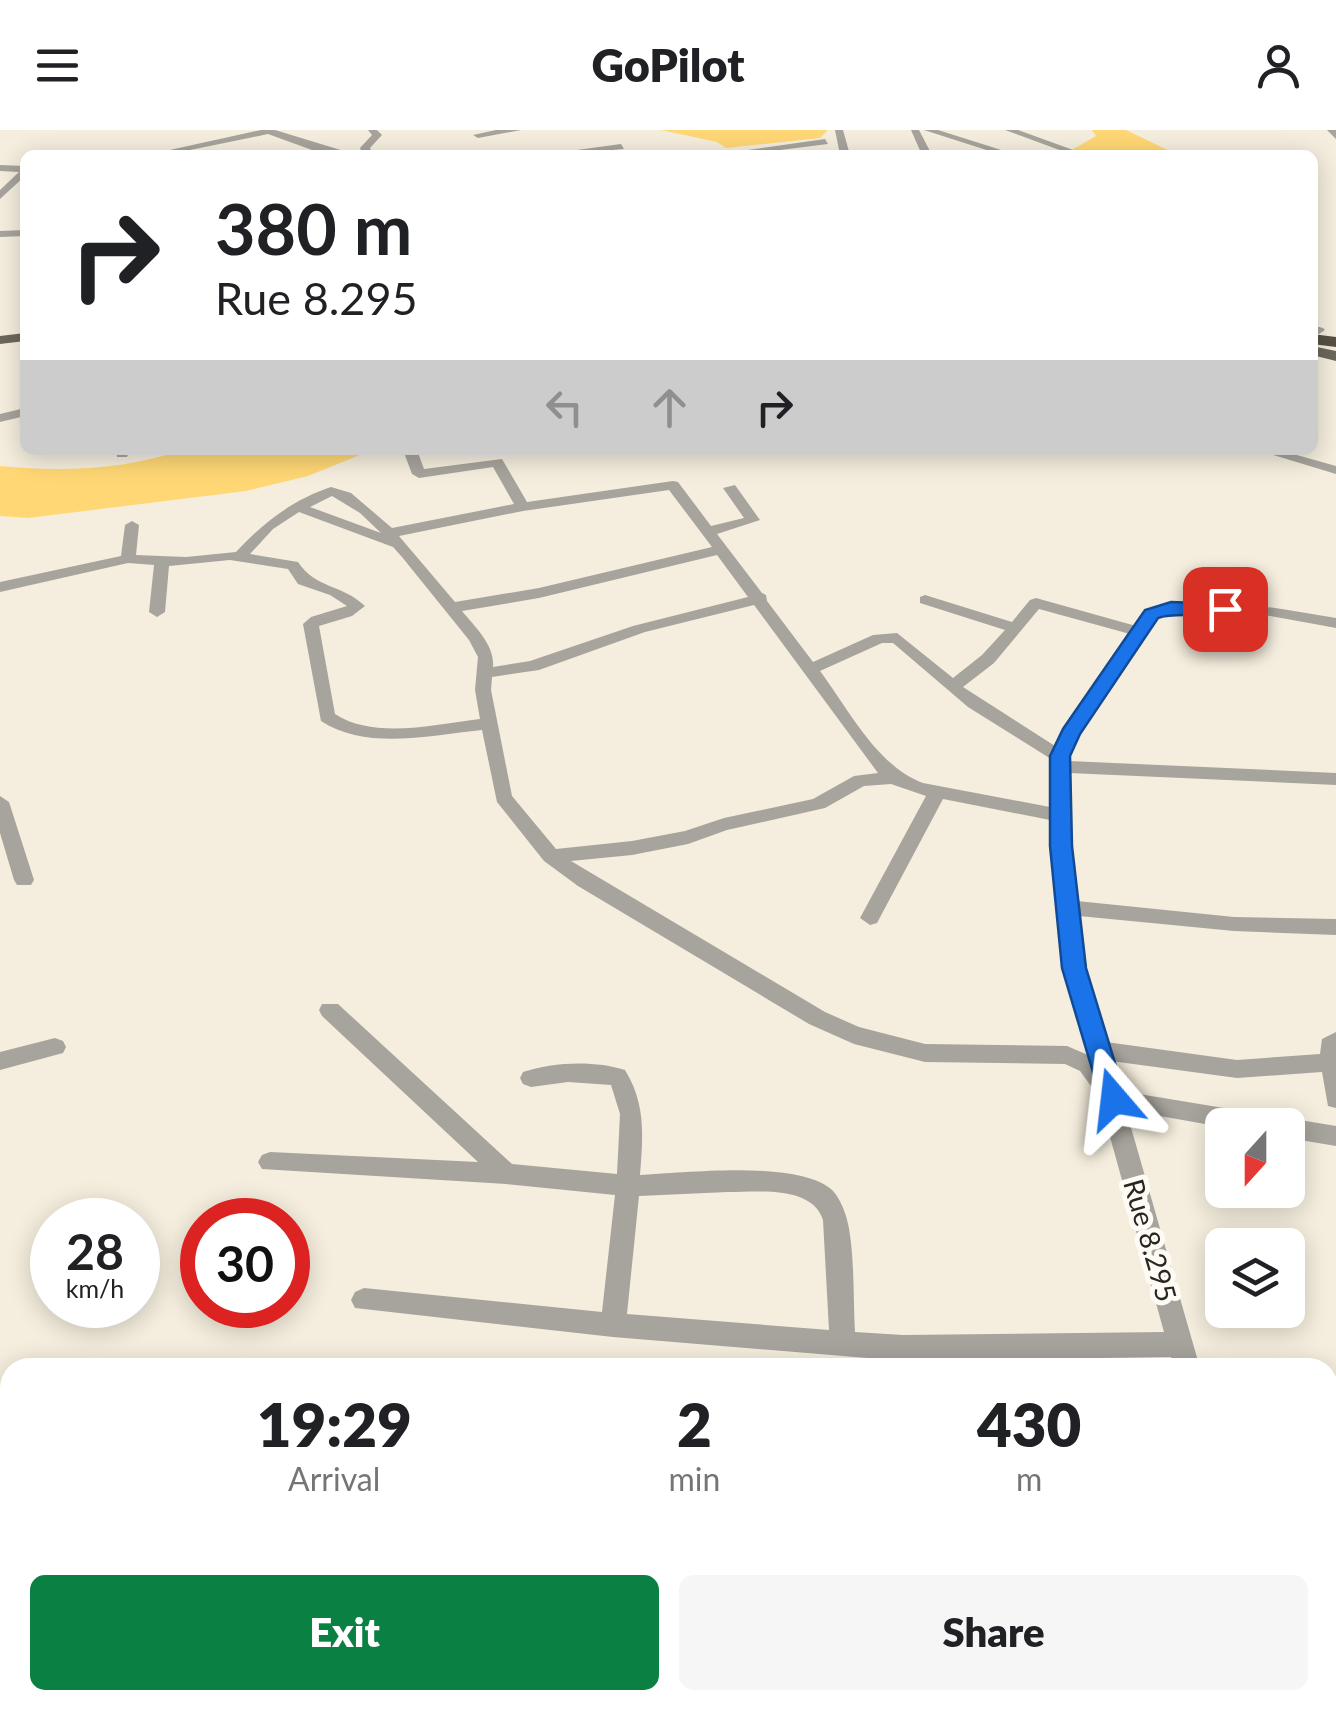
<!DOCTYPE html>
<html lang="en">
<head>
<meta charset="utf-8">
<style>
	:root { --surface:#fff; --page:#f6f6f6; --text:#202124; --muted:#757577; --accent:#0b8043 }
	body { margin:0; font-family:Lato,sans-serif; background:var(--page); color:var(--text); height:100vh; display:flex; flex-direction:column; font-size:38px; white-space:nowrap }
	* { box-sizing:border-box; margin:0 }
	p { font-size:32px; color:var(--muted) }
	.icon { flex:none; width:55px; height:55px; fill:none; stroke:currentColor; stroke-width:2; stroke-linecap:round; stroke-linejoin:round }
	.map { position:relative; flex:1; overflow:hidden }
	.sheet { position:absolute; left:0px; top:1228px; width:1338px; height:352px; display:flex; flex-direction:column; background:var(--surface); border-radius:30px 30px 0 0; box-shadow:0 5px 25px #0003 }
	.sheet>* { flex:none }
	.hud { position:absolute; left:20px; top:20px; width:1298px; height:305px; border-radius:15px; box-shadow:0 5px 25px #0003; background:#fff; color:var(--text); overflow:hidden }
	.needle { width:65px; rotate:201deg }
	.controls { position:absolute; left:1205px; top:978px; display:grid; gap:20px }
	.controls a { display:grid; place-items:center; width:100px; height:100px; border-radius:15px; background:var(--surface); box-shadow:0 5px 25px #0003; font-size:50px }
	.speed { position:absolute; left:30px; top:1068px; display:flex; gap:20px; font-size:50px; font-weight:700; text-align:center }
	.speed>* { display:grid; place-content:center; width:130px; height:130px; border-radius:50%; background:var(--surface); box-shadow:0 5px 25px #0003; line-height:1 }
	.speed small { font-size:25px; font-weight:400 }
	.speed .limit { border:15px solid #d22; background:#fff; color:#111 }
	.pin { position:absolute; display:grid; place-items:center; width:85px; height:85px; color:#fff; margin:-42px; border-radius:20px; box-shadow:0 5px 15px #0006 }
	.me { position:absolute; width:110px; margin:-55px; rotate:343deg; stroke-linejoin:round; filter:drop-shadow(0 0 8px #0008) }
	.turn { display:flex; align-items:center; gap:35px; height:210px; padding:0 30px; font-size:45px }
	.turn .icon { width:130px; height:130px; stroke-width:2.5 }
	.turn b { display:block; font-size:70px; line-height:85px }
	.lanes { display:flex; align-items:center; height:95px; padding:0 30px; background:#0003; justify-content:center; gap:50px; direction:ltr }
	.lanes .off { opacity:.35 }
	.eta { display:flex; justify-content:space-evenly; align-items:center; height:170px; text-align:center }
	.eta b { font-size:60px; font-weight:800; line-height:70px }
	.action { display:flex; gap:20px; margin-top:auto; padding:20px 30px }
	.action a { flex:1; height:115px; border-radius:15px; background:var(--accent); color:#fff; font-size:40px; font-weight:800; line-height:115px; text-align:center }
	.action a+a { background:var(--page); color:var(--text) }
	header { display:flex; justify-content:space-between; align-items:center; height:130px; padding:0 30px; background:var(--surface); font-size:45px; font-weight:800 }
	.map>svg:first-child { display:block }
	.green { fill:#ffd775 }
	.forest { fill:#d5ad45 }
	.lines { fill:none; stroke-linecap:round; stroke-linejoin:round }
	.minor { fill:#a7a49d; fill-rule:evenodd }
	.major { fill:#6c675b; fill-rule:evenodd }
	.highway { fill:#575144; fill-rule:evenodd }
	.route { fill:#1a73e8; stroke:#114b97; stroke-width:2.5 }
	.labels { text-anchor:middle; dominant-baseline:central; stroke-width:10; stroke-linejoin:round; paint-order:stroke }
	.street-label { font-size:28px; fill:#282620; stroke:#fefbf5 }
</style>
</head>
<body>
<header><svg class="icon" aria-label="menu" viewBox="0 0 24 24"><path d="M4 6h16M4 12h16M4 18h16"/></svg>GoPilot<svg class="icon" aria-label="person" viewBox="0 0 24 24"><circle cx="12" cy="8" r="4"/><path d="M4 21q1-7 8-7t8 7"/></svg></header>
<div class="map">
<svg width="1336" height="1579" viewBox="0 0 1336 1579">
	<rect width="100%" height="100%" fill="#f5eede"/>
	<g class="green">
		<polygon points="661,0 827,0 827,1 820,8 726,18 717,12"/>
		<polygon points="1092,0 1126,0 1178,25 1063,25 1096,6"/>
		<path d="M183 320H372L308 346 246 361 28 388 0 386V336C64 342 122 340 183 320Z"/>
	</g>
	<polygon class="forest" points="414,1570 642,1570 653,1579 416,1579"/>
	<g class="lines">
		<g class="minor">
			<polygon points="261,0 275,0 357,25 312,20 268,4 166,25 147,25"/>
			<polygon points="368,0 377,0 382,5 370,18 373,25 363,25 360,18 372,5"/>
			<polygon points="496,0 521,0 478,8 473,5"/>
			<polygon points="835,0 843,0 850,25 840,25"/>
			<polygon points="911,0 919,0 932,25 922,25"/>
			<polygon points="924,0 938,0 1017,25 1002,25"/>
			<polygon points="1005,0 1018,0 1087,25 1073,25"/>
			<polygon points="1327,0 1336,0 1336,9"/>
			<polygon points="825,9 828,14 740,25 712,25"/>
			<polygon points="621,14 624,19 557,25 562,22"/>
			<polygon points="495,20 498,25 439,25 444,22"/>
			<polygon points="0,35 25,36 25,46 0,69 0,60 19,42 0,41"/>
			<polygon points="25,100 25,106 0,107 0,101"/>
			<polygon points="1312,195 1323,198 1325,200 1319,204 1312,202"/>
			<polygon points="25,278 25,286 0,292 0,284"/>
			<polygon points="116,320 130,320 127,327 117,327"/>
			<path d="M403 320H417L424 339 502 329 527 372 673 351 678 352 711 396 744 388 723 358 735 355 760 390 717 404 762 463 766 465 767 471 813 532 873 505 897 503 953 548 982 525 1005 500 920 473V467L925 465 1012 492 1030 470 1036 468 1136 496 1146 481C1209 463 1273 478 1336 488V498C1279 488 1215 471 1158 487 1134 521 1074 594 1069 631L1336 643V655L1069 643 1068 685 1077 771 1234 787 1336 789V805L1234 801 1079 786 1084 837 1106 912 1237 930 1320 924 1322 909 1336 902V978L1328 976 1322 942 1237 948 1111 931 1121 961 1266 985 1274 988 1277 995 1222 997 1126 980 1200 1238H1174L1171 1227 903 1231 613 1207 355 1178 351 1170 355 1162 364 1158 602 1182 615 1065 506 1054 262 1039 258 1032 262 1025 270 1022 478 1032 322 886 319 880 322 874H338L512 1034 617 1044 620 984 611 955 568 952 531 957 523 954 520 948 523 942C552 932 595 930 625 940 646 974 643 1006 640 1045 685 1043 797 1030 831 1059 838 1065 843 1077 846 1086 855 1116 853 1168 855 1202L903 1205 1164 1202 1099 967 1080 941 1065 934 925 932 854 914 809 894 578 756 544 731 497 672 482 600C430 605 367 621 321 591L303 494 311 487 347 476 330 465 298 454 288 439 230 430 169 436 165 482 157 487 149 482 154 435 128 433 0 462V452L121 426 125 395 132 391 139 395 136 425 186 427 236 422C263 393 292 370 331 357L351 363 392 398 514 374 493 337 419 348 412 344ZM669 360 712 417 539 458 455 472 399 406 523 381ZM332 366 360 383 381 403 310 377ZM299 382 393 417 402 427 469 510 478 527 475 560 480 589C436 594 375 610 335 584L319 496 352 486 365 476C342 454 316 459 298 432L250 424 273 399ZM717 425 748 467 633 496 530 531 493 537C495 515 475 497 462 481L539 468ZM754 475 878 643 854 646 813 669 724 688 685 701 632 711 556 719 512 666 491 560 492 547 539 540 645 502ZM1039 479 1130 504 1064 599 1055 616 963 557 994 533ZM882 513H893L968 577 1051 629 1050 677 923 653C877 636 849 580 820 541ZM891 654 926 666 860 788 870 795 877 793 943 669 1050 690 1064 837 1088 925 1067 916 925 914 859 897 825 882 571 731 632 725 688 714 727 700 825 678 864 656ZM728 1062C758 1062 812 1055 823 1090L829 1200 627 1184 639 1066Z"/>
			<polygon points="1257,320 1279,320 1336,336 1336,344"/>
			<polygon points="0,666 9,672 34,750 31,755 17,755 14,750 0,703"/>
			<polygon points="55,908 63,911 66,917 63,923 0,940 0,922"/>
			<polygon points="1288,988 1336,996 1336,1016 1288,1008 1288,995 1278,995"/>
			<polygon points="10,1274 10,1300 0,1303 0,1277"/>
			<polygon points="1328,1329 1336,1331 1336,1359 1328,1357"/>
			<polygon points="10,1348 10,1376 0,1379 0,1351"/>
			<polygon points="0,1410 10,1414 10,1521 0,1517"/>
			<polygon points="10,1558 10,1570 33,1570 35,1579 3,1579 3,1570"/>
			<polygon points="1264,1570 1294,1570 1297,1579 1265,1579"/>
		</g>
		<g class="major">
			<polygon points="25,203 25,211 0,214 0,206"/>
			<polygon points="1312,216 1336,221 1336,231 1312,225"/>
		</g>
		<polygon class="highway" points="1312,204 1336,207 1336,217 1312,214"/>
	</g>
	<path class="route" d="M1171 472 1225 474 1234 479C1215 492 1181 480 1158 488L1080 604 1070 626 1072 716 1086 838 1126 969 1123 977 1114 980 1104 977 1101 969 1062 838 1050 716V626L1063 599 1145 480Z"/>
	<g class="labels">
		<g class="street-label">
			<text transform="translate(1151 1110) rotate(74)">Rue 8.295</text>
		</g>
	</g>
</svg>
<div class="controls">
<a><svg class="needle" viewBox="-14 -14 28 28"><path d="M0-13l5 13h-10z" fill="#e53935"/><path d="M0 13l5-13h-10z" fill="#757577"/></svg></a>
<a><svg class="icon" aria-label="layers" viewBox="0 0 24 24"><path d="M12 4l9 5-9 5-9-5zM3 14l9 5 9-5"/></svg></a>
</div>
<div class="speed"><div>28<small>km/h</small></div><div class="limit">30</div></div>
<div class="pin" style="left:1225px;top:479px;background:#d93025"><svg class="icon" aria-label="arrive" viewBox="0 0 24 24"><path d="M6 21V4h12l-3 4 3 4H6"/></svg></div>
<svg class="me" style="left:1114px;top:969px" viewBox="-20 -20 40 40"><path d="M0-17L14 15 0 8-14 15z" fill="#1a73e8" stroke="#fff" stroke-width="4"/></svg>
<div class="hud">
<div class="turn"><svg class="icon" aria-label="right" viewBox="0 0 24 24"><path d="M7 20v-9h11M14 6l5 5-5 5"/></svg><div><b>380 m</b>Rue 8.295</div></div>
<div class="lanes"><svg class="icon off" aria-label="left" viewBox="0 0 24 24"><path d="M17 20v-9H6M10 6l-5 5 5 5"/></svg><svg class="icon off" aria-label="ahead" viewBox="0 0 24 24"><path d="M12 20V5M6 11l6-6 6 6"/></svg><svg class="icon" aria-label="right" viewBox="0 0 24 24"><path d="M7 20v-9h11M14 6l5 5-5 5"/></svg></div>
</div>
<section class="sheet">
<div class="eta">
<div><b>19:29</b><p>Arrival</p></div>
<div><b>2</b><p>min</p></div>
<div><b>430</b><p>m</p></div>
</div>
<div class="action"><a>Exit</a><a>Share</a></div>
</section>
</div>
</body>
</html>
